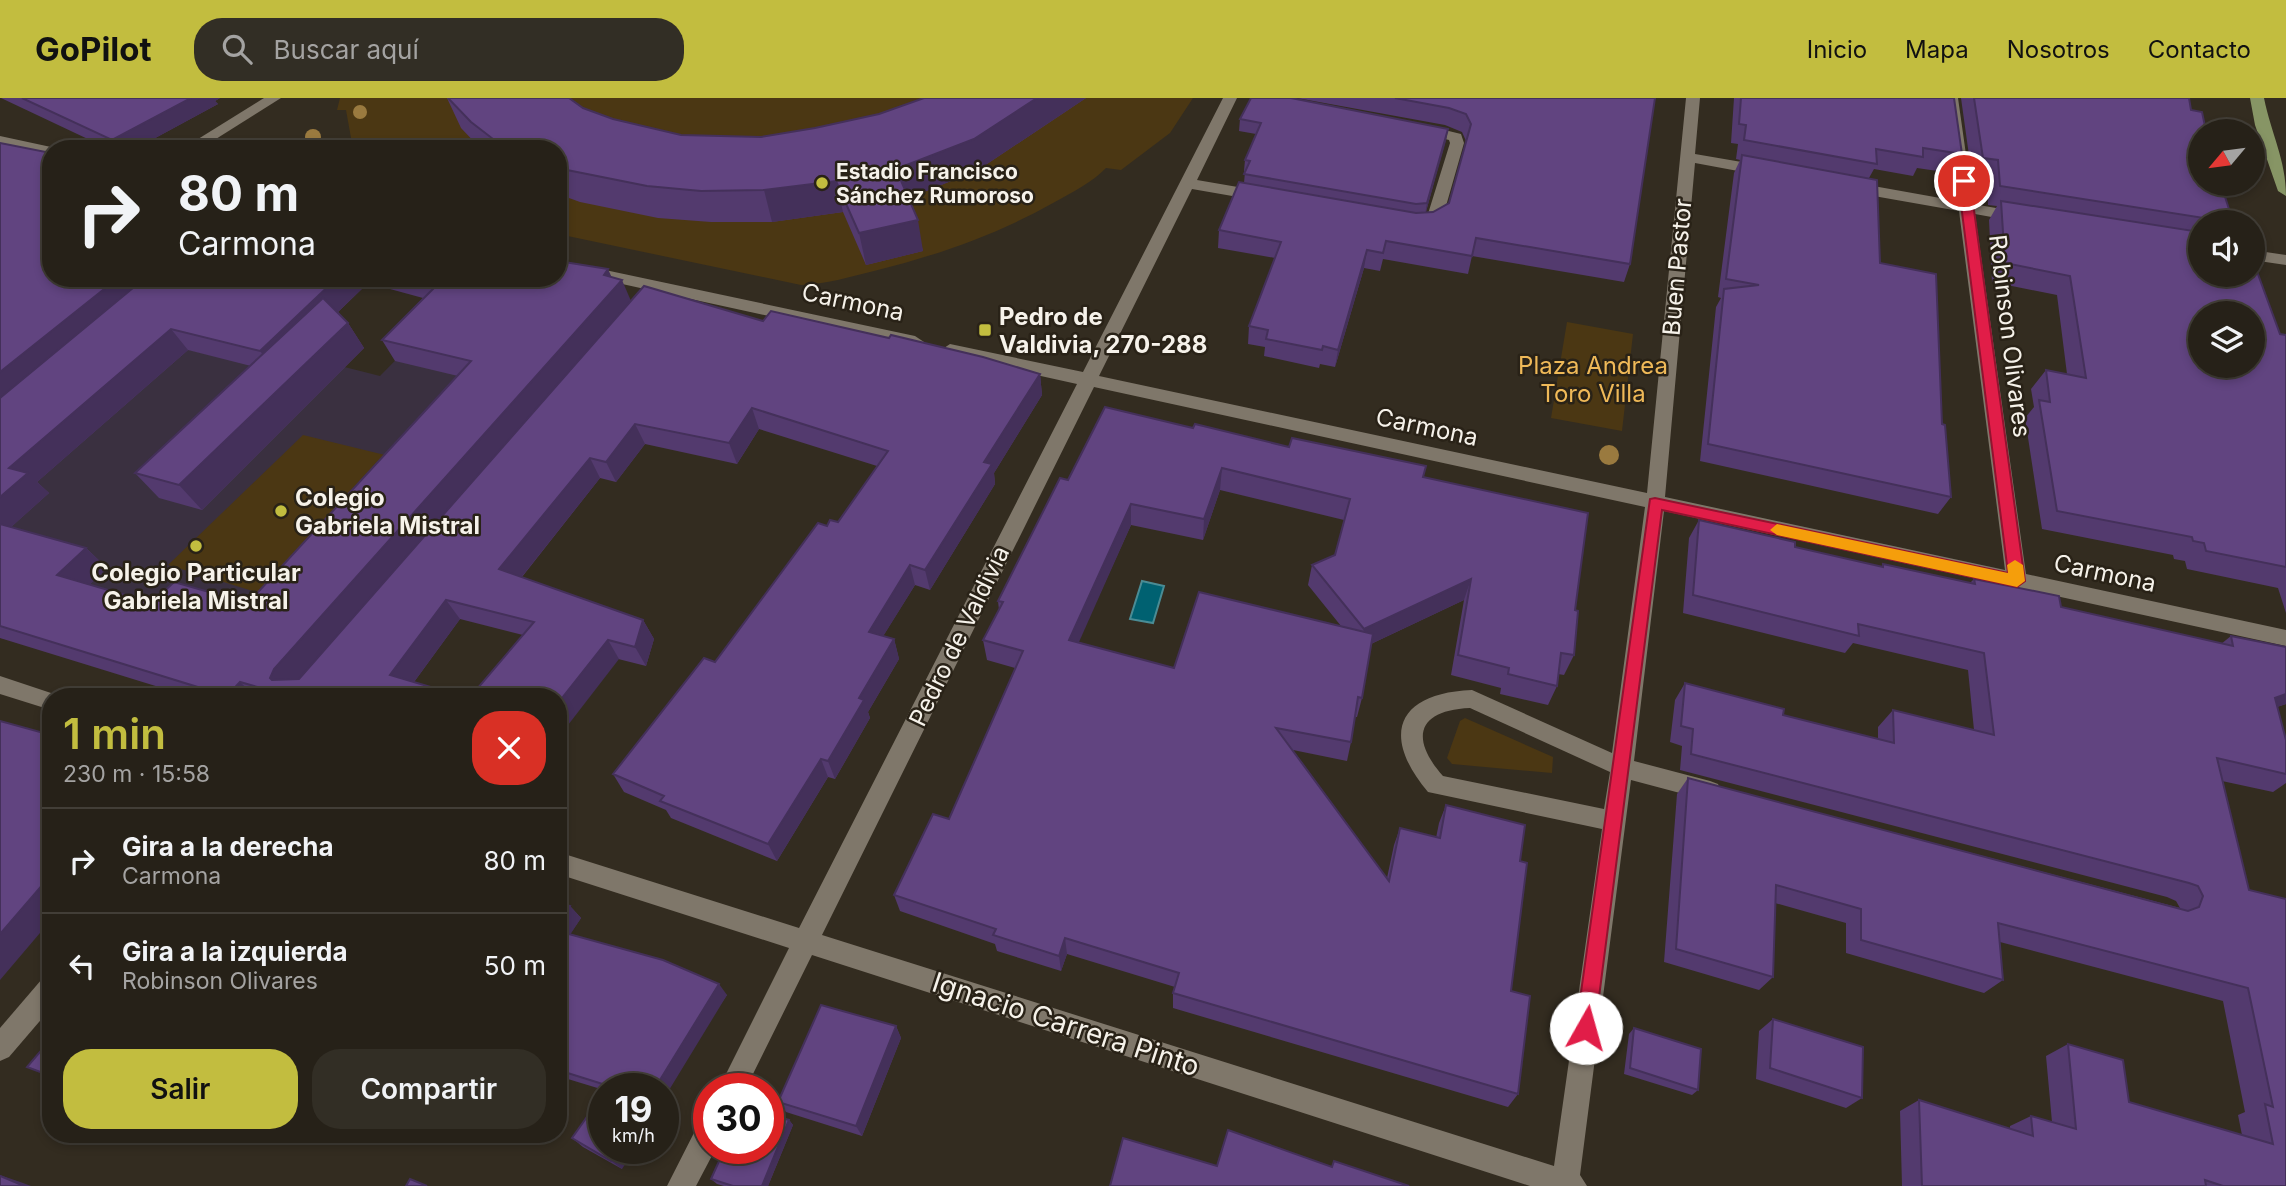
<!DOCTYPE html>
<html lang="es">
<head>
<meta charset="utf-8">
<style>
	:root { --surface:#262118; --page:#322e25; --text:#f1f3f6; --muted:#a4a3a2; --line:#423e37; --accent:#c2bd3f }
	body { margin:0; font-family:Inter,sans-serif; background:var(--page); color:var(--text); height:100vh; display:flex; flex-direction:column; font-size:26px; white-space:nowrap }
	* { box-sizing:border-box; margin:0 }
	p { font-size:23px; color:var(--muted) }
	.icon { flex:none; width:38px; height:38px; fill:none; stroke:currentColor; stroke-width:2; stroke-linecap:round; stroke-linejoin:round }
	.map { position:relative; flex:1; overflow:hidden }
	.side { position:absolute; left:42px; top:590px; width:525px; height:455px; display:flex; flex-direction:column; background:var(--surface); border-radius:28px; box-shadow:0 4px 10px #0003,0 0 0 2px var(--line) }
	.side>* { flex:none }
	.guide { position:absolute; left:42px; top:42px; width:525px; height:147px; border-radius:28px; box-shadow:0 4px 10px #0003,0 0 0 2px var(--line); background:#262118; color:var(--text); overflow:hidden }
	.needle { width:46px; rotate:241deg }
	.tools { position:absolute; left:2188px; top:21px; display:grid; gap:14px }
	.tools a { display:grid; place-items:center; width:77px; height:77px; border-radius:50%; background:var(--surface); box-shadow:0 4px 10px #0003,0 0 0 2px var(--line); font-size:35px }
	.speed { position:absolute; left:588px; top:975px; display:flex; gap:14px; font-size:35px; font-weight:700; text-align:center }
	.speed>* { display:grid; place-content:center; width:91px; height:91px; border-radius:50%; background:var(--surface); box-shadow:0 4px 10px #0003,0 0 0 2px var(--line); line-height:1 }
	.speed small { font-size:18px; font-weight:400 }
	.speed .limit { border:10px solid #d22; background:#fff; color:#111 }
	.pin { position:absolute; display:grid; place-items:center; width:60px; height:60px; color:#fff; margin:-30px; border:4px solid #fff; border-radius:50%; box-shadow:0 2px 7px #0007 }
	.me { position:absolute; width:77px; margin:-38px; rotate:7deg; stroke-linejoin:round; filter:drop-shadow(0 0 5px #0008) }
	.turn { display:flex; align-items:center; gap:24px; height:147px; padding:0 21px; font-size:32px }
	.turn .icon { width:91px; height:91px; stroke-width:2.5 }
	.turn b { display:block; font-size:49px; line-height:60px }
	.round { display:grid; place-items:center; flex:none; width:74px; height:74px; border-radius:28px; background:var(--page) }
	.headline { display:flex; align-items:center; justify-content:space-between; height:119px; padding:0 21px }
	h1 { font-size:42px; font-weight:600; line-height:52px; color:var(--accent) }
	.cta { display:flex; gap:14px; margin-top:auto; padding:14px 21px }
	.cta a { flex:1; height:80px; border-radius:28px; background:var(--accent); color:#111; font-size:28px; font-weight:600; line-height:80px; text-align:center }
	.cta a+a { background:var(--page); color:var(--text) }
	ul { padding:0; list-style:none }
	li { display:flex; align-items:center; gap:21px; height:105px; padding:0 21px; border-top:2px solid var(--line) }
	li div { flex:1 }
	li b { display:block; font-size:26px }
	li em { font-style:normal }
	header { display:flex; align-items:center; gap:42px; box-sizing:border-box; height:98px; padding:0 35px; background:var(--accent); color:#111 }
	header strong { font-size:33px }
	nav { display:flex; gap:38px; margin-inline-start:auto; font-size:24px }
	.search { width:490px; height:63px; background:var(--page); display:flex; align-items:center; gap:18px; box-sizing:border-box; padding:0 24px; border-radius:28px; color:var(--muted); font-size:26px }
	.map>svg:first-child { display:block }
	.education { fill:#3a3040 }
	.green { fill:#4b3713 }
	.water { fill:#006171; stroke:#4a8c95; stroke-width:2 }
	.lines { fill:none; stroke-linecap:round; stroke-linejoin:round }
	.minor { fill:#7f776a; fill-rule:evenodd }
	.major { fill:#879565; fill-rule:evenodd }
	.tree { fill:#9a7a3f }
	.wall { fill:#533a6e; fill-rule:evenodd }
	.shaded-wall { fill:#44305a }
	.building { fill:#614480; stroke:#44305a; stroke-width:2; fill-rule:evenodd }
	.route { fill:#e11d48; stroke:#92132f; stroke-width:2 }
	.slow { fill:#f59e0b }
	.poi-dot { fill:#c2bd3f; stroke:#292217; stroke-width:2.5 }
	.labels { text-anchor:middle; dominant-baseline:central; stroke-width:5; stroke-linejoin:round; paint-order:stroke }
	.far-poi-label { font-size:21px; font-weight:bold; fill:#f6f2ea; stroke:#292217; text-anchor:start }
	.street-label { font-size:24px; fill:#f6f2ea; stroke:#292217 }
	.poi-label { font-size:24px; font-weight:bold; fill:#f6f2ea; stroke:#292217; text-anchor:start }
	.park-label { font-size:24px; fill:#efb958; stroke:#292217 }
	.near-street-label { font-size:28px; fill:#f6f2ea; stroke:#292217 }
</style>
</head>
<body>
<header>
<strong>GoPilot</strong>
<div class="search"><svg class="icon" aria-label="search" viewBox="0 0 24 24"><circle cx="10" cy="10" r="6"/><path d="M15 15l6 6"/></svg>Buscar aquí</div>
<nav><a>Inicio</a><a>Mapa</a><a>Nosotros</a><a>Contacto</a></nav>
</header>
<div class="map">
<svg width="2286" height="1088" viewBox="0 0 2286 1088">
	<rect width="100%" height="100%" fill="#332c20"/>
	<polygon class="education" points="435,222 563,252 262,598 0,540 0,356 137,239 287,276 305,259 380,278"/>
	<g class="green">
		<path d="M340 0H1193L1170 35 1121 72 1106 70C1093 84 1071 95 1053 105 996 137 938 157 874 173 850 179 826 186 801 187L558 136V51H353L346 12H337Z"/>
		<polygon points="1567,224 1633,236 1622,333 1551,320"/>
		<polygon points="303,337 389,358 259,495 168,467"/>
		<polygon points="1465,620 1553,659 1552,675 1452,666 1447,660 1460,623"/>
	</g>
	<polygon class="water" points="1142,483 1164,488 1153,525 1130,521"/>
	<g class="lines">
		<g class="minor">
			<polygon points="264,0 281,0 200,51 182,51"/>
			<path d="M1223 0H1237L1197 82 1261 93 1269 98 1261 103 1192 91 1099 278 1647 395 1686 0H1700L1695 56 1765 68 1773 73 1765 78 1695 65 1665 399 2005 472 1959 113 1851 94 1843 89 1851 84 1957 103 1944 0H1958L1973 106 2019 114 2027 119 2019 124 1975 116 2026 476 2286 532V548L1664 413 1634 663 1710 683 1718 686 1721 693 1718 700 1710 703 1631 682 1580 1077 1587 1088H1530L812 857 746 990H719L789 850 558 776V754L799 830 1077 286 950 258 941 252 950 246 1083 274ZM1094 289 1645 409 1612 655 1472 592C1397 595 1380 637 1428 694L1602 731 1554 1068 822 837ZM1470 610 1610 674 1604 711 1443 678C1409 640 1418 612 1470 610Z"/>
			<polygon points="1420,26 1461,36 1464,45 1442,122 1440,125 1420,131 1412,126 1414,123 1427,119 1450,45 1449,42 1415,33 1413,30"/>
			<polygon points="0,38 51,49 56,51 51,51 51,58 0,46"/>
			<polygon points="2252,152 2286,157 2286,167 2252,162"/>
			<polygon points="558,162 915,238 924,244 915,250 558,172"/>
			<polygon points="0,578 60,598 51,598 51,612 0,596"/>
			<polygon points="51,878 51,910 9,959 0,963 0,930 42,881"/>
			<polygon points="709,1022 709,1050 716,1050 696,1088 667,1088 699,1025"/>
		</g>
		<path class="major" d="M2250 0H2264C2271 35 2286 62 2286 98L2278 93 2255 27Z"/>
	</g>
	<g class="tree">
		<circle cx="360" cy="14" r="7"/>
		<circle cx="313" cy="39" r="8"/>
		<circle cx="1609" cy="357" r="10"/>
	</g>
	<g class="wall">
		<polygon points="1,0 220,0 215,3 218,6 135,51 109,51"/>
		<polygon points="447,0 583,10 613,21 681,37 761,39 815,30 879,16 924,0 1086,0 978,72 909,100 923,153 866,167 843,114 772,124 711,124 658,120 580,104 558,96 558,51 481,51 461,30"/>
		<polygon points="1297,0 1655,0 1630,166 1624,184 1472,158 1468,176 1383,161 1380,173 1364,170 1335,269 1320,266 1319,270 1264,258 1265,249 1248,246 1249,228 1275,160 1218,150 1219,132 1244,85 1245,74 1244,73 1245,62 1256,36 1239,33 1240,21 1448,31 1426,114 1433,114 1449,105 1466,43 1462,34 1445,27"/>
		<polygon points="1734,0 1954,0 1962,56 1951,75 1917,70 1913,78 1874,71 1869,80 1880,165 1942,326 1951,399 1938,416 1700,363 1716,209 1721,200 1718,199 1734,75 1740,62 1736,61 1738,46 1731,45"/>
		<polygon points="1961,0 2189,0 2191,12 2233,124 2200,124 2200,177 2280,236 2286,237 2286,515 2278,490 2187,471 2185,463 2174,461 2173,457 2042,431 2025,320 2034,309 2031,291 2046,272 2067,276 2057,197 1992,184 1989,122 1997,108 1988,107 1987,81 1972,79"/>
		<path d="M0 45 51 180H558L612 179 631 203 763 223 1040 276 1042 297 994 375 995 386 930 492 915 487 883 538 894 541 899 561 868 614 870 620 835 681 828 679 777 763 671 720 666 712 624 694 613 676 715 564 827 428 838 424 877 368 759 331 737 366 645 346 616 384 600 380 522 479 643 522 654 541 646 568 460 521 414 584 461 598H188L0 540ZM368 185 423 200 382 242 395 263 458 278 248 505H152L89 487 107 470 86 450 11 429 49 395 37 384 188 252 251 268 135 375 159 400 202 412 364 250 348 225 338 214Z"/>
		<path d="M1193 330 1289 349 1423 379 1575 512 1574 557 1564 577 1558 576 1557 588 1548 607 1500 596 1501 590 1451 577 1464 502 1371 546 1362 600 1357 619H1355L1351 644 1347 663 1293 652 1387 780 1394 747 1400 730 1436 740 1439 725 1446 707 1520 763 1511 893 1518 996 1508 1009 1173 910V895L1175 889 1067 856 1061 873 997 853 995 846 900 813 894 797 949 721 1015 570 987 562 983 542 999 512 998 503 1068 382ZM1220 392 1344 422 1335 457 1312 467 1308 487 1341 528 1174 570 1078 544 1131 427 1203 442Z"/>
		<polygon points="1699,422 1795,449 1881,469 1883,466 1970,485 1974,481 2061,509 2221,546 2231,538 2286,549 2286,606 2277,609 2286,642 2286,685 2273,694 2222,683 2286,1088 1902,1088 1900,1013 1919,1002 2010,1031 2010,1028 2031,1018 2052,1024 2046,958 2068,946 2129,1004 2242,1037 2238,1017 2245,1014 2223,903 2000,844 2003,882 1984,895 1846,855 1846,825 1775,805 1773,879 1759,892 1664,864 1677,696 1688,680 2180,810 2176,803 2167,799 1680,672 1682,648 1670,644 1675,602 1685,585 1783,617 1878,641 1878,629 1893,612 1974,632 1968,572 1853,545 1845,555 1683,515 1689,440"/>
		<polygon points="558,804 570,808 581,820 570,836 727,897 663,990 604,990 604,992 558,978"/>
		<polygon points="1773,921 1862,1000 1846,1010 1756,981 1759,933"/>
		<polygon points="896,928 901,940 862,1038 786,1014 778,1004"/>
		<polygon points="1634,930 1698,992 1692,997 1624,976 1629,936"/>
		<polygon points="604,995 622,1071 583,1049 572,1040"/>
		<polygon points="789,1022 793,1027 768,1088 724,1088 717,1086 711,1081"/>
	</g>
	<g class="shaded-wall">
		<polygon points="191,0 220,0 215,3 218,6 135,51 118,51 112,42"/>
		<polygon points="1037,0 1086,0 978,72 902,103 896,71"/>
		<polygon points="1448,31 1446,43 1425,117 1427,105"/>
		<polygon points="836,83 843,114 772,124 764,92"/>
		<polygon points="918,122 923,153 866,167 859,135"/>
		<polygon points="1367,152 1364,170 1335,269 1338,252"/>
		<polygon points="608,171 616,189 622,182 631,203 288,598 270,580 274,571"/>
		<polygon points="118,180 161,180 0,312 0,274"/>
		<polygon points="337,180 365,180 368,185 276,274 260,253"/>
		<polygon points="348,225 364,250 202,412 179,387"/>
		<polygon points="171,231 188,252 37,384 49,395 0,439 0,399 9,370"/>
		<polygon points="1040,276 1042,297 994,375 995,386 930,492 925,472 984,364"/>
		<polygon points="752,310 759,331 737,366 729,345"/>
		<polygon points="635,326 645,346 616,384 606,364"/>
		<polygon points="590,360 600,380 512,491 499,471"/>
		<polygon points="1222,370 1220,392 1203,442 1204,421"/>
		<polygon points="1131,406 1131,427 1071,562 1069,542"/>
		<polygon points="86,450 107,470 79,497 57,477"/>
		<polygon points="910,467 915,487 874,553 869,534"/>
		<polygon points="1471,481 1464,502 1360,551 1364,531"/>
		<polygon points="446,502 460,521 406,595 390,577"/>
		<polygon points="643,522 654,541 646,568 635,549"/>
		<polygon points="894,541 899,561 868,614 870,620 835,681 828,663 859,600"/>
		<polygon points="608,542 619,561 558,640 558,605"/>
		<polygon points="240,584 255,598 227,598"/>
		<polygon points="2286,596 2286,606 2253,617 2275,600"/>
		<polygon points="821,661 828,679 777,763 768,746"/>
		<polygon points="51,777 51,822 0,882 0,836"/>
		<polygon points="570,808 581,820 566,843 558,836 558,826"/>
		<polygon points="1065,840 1067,856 1061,873 1059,858"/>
		<polygon points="719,886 727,897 663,1002 663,990 655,990"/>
		<polygon points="896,928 901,940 862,1038 856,1028"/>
		<polygon points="789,1022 793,1027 768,1088 762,1088"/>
		<polygon points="620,1050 636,1050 622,1071 611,1063"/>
		<polygon points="0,1077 23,1085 31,1088 24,1088 0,1078"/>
	</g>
	<g class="building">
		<polygon points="22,0 191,0 112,42"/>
		<polygon points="448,0 569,0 583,10 613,21 681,37 761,39 815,30 879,16 924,0 1037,0 974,41 896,71 918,122 859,135 836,83 764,92 701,93 647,88 567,72 558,69 558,51 512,51 493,41 471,24"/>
		<polygon points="1251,0 1291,0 1448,31 1427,105 1416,106 1244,76 1250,63 1245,62 1261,25 1240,21"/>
		<polygon points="1395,0 1655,0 1630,166 1476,140 1472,158 1386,143 1383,155 1367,152 1338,252 1323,248 1322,252 1266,241 1268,232 1249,228 1281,144 1219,132 1239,84 1416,115 1433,114 1449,105 1471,26 1466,16 1449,10"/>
		<polygon points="1741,0 1954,0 1962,56 1923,50 1923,59 1876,51 1877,66 1744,42 1746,27 1739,26"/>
		<polygon points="1974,0 2189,0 2191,12 2202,14 2206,33 2200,33 2200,86 2221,86 2233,124 2217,124 2217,122 2000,88 1998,62 1983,60"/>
		<polygon points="0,45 51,55 51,180 118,180 0,274"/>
		<polygon points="1742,57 1877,82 1880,165 1936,176 1942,326 1945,327 1951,399 1708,346 1724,191 1759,187 1726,181"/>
		<path d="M2001 103 2200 134V177H2252V160L2280 236 2286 237V469L2206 453 2204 445 2193 443 2192 439 2057 413 2039 302 2050 304 2046 272 2086 280 2070 178 2005 165ZM2200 215H2252V268H2200Z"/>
		<polygon points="558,163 608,171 604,177 622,182 274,571 270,580 272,582 299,581 644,188 763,223 771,213 889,240 891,237 983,259 1040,276 984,364 992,366 925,472 910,467 869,534 894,541 859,600 864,602 828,663 821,661 768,746 660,703 664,698 613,676 704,560 715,564 818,425 827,428 830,422 838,424 888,353 752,310 729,345 635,326 606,364 590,360 499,471 643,522 635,549 608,542 558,605 558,598 471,598 534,524 446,502 390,577 461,598 290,598 240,584 227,598 0,528 0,426 86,450 57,477 152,505 174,484 248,505 471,263 382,242 438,186 417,180 558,180"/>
		<polygon points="145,180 337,180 260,253 171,231 9,370 28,375 0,399 0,300"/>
		<polygon points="323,200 348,225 179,387 135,375"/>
		<polygon points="1105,309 1193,330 1195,326 1289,349 1292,340 1426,368 1423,379 1588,415 1575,512 1578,513 1574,557 1561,555 1557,588 1508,576 1509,570 1458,557 1471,481 1364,531 1312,467 1335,457 1350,401 1222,370 1204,421 1131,406 1069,542 1174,570 1199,494 1373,536 1362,600 1358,599 1351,644 1276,630 1389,783 1400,730 1440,740 1446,707 1525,727 1520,763 1527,765 1511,893 1530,898 1518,996 1173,895 1179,875 1065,840 1059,858 993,837 996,831 894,797 933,716 949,721 1023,553 983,542 1003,504 998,503 1060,380 1068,382"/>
		<polygon points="1699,422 1795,444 1795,449 1883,469 1883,466 1975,486 1974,481 2059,498 2061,509 2233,548 2231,538 2286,549 2286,596 2275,600 2286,642 2286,676 2217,660 2249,792 2286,801 2286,1088 2223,1088 2205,1082 2206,1088 1922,1088 1919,1002 2033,1038 2031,1018 2076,1031 2068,946 2123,962 2129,1004 2273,1046 2265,1006 2273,1009 2248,890 1998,825 2003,882 1861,842 1861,811 1776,787 1773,879 1676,851 1688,680 2188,813 2199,809 2203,798 2198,788 2189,785 1691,656 1693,631 1681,628 1685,585 1784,611 1783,617 1894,645 1893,612 1994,637 1984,555 1858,526 1859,538 1693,497"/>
		<polygon points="0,623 51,637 51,777 0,836"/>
		<polygon points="558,804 570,808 558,826"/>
		<polygon points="558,833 663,862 719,886 655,990 607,990 609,988 558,972"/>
		<polygon points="821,907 896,928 856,1028 778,1004"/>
		<polygon points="1773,921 1863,949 1862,1000 1770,970"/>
		<polygon points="1634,930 1701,951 1698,992 1630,970"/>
		<polygon points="51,941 51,978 27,969"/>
		<polygon points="604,995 604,1050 620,1050 611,1063 572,1040"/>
		<polygon points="768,1016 789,1022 762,1088 733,1088 711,1081 725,1050 768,1050"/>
		<polygon points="1228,1032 1332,1069 1334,1063 1409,1088 1110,1088 1123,1040 1217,1068"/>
		<polygon points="0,1078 24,1088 0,1088"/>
		<polygon points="410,1081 427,1088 406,1088"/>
	</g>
	<polygon class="route" points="1964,79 1970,83 2025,483 2017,489 1662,412 1595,930 1593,937 1586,940 1579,937 1576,930 1650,401 1655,400 2008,475 1958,83"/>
	<polygon class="slow" points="1777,426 2008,475 2007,467 2015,462 2023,467 2025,483 2017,489 1777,437 1770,432"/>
	<g class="poi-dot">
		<circle cx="822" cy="85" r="7"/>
		<rect x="978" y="225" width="14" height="14" rx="3.5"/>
		<circle cx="281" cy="413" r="7"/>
		<circle cx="196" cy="448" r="7"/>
	</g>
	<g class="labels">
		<g class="far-poi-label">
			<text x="836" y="73">Estadio Francisco<tspan x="836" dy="24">Sánchez Rumoroso</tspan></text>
		</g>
		<g class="street-label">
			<text transform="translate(1677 169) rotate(-85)">Buen Pastor</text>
			<text transform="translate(853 204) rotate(12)">Carmona</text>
			<text transform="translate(2010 238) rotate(83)">Robinson Olivares</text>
			<text transform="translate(1427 329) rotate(12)">Carmona</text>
			<text transform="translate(2105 475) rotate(12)">Carmona</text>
			<text transform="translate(959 538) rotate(-64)">Pedro de Valdivia</text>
		</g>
		<g class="poi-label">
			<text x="999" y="218">Pedro de<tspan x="999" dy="28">Valdivia, 270-288</tspan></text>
			<text x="295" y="399">Colegio<tspan x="295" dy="28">Gabriela Mistral</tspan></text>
			<text x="196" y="474" text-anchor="middle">Colegio Particular<tspan x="196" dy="28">Gabriela Mistral</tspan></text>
		</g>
		<g class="park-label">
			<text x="1593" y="267">Plaza Andrea<tspan x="1593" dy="28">Toro Villa</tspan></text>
		</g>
		<g class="near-street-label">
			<text transform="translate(1066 926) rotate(18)">Ignacio Carrera Pinto</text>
		</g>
	</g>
</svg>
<div class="tools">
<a><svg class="needle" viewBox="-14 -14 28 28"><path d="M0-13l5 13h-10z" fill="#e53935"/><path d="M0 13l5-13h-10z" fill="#a4a3a2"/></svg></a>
<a><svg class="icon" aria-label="sound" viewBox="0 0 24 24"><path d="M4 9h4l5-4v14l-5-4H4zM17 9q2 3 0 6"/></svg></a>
<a><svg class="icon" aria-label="layers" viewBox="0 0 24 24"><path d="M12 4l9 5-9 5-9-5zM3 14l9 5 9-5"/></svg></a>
</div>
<div class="speed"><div>19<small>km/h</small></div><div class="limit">30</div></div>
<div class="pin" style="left:1964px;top:83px;background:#d93025"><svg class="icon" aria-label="arrive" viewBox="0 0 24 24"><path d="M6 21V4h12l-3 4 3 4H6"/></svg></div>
<svg class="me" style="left:1586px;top:930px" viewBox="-20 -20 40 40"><circle r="19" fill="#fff"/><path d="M0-13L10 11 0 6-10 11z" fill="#e11d48"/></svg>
<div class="guide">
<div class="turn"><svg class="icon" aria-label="right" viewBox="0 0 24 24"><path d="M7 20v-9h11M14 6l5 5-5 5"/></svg><div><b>80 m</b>Carmona</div></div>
</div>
<section class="side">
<div class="headline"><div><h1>1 min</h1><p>230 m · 15:58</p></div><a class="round" style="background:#d93025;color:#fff"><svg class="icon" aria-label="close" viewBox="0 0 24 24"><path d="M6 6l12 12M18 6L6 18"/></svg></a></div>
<ul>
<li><svg class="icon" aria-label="right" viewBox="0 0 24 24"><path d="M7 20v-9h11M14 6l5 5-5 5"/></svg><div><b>Gira a la derecha</b><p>Carmona</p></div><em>80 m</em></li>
<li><svg class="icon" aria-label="left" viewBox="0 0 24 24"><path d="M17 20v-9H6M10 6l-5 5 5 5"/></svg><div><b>Gira a la izquierda</b><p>Robinson Olivares</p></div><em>50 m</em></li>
</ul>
<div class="cta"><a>Salir</a><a>Compartir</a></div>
</section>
</div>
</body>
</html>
